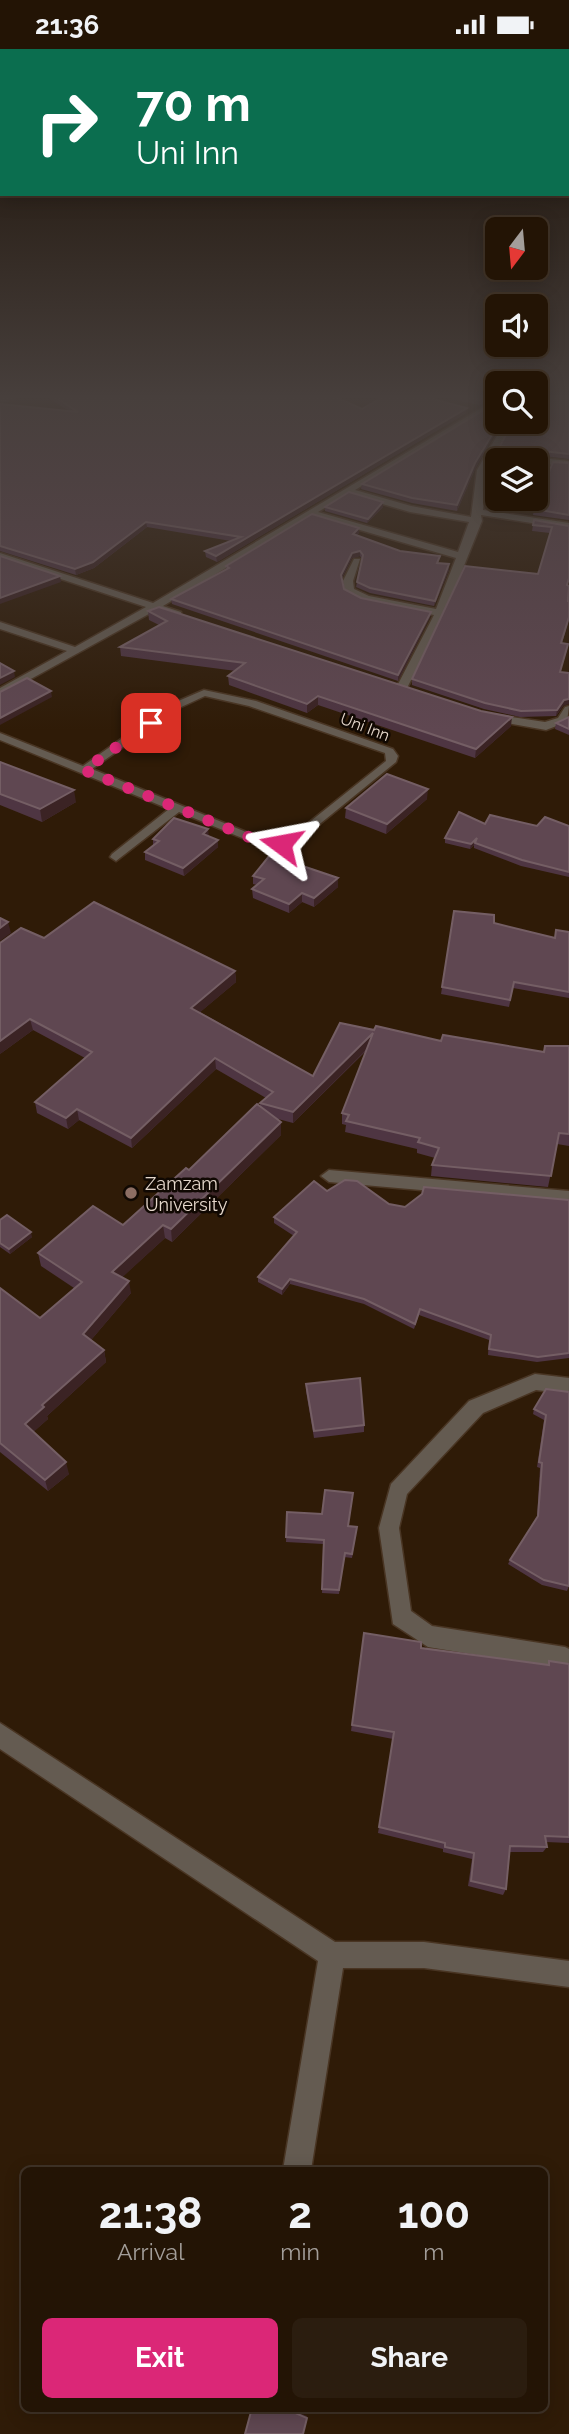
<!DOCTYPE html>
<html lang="en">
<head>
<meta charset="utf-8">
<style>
	:root { --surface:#231405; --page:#2b1d0f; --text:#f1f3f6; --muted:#a39e9a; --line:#403327; --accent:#db2777 }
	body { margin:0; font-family:Raleway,sans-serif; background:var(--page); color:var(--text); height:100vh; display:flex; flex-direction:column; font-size:26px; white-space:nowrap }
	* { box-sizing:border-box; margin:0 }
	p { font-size:23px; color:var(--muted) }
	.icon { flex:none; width:38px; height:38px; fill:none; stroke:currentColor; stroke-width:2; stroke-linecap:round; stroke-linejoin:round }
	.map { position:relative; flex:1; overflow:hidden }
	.side { position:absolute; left:21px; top:2118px; width:527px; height:245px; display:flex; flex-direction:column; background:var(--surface); border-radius:10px; box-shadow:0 4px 18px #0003,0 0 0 2px var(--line) }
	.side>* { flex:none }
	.banner { position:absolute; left:0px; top:0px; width:570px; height:147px; box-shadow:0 4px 18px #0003,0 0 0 2px var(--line); background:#0b6e4f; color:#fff; overflow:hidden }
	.needle { width:46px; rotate:196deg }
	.controls { position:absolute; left:485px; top:168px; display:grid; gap:14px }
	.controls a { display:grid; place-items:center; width:63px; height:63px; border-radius:10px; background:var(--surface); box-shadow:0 4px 18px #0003,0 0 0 2px var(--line); font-size:35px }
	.pin { position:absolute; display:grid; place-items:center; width:60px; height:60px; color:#fff; margin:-30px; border-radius:14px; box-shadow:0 4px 10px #0006 }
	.me { position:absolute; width:77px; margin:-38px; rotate:283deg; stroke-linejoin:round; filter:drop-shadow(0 0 5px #0008) }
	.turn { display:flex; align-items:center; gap:24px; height:147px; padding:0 21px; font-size:32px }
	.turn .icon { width:91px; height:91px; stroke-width:2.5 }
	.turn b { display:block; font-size:49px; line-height:60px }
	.eta { display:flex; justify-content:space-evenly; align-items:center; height:119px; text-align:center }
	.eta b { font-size:42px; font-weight:700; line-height:49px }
	.button { display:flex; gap:14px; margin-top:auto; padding:14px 21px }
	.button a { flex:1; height:80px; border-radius:10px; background:var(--accent); color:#fff; font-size:28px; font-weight:700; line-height:80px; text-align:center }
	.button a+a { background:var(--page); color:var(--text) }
	.status { display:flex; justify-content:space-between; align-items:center; height:49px; padding:0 35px; background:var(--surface); direction:ltr }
	.status svg { height:19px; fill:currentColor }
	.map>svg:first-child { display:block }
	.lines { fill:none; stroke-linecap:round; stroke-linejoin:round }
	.lane-casing { stroke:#493523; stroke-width:3 }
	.street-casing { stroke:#493523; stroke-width:3 }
	.lane { fill:#645b51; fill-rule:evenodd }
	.street { fill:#645b51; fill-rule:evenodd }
	.wall { fill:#4e3542 }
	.shaded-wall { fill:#3b2324 }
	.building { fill:#5f4751; stroke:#745e64; stroke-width:2 }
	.route { stroke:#db2777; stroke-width:12; stroke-dasharray:0 21.6 }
	.education-dot { fill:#8d6e63; stroke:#100802; stroke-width:2.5 }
	.labels { text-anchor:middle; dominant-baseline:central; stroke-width:5; stroke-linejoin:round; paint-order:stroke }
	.far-street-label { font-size:16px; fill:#e6d8cc; stroke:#100802 }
	.poi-label { font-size:18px; fill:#e6d8cc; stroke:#100802; text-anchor:start }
</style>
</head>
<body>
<div class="status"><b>21:36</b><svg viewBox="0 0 49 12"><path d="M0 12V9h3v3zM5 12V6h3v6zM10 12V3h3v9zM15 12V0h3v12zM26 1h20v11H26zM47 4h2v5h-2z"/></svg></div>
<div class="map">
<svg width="569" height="2385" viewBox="0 0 569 2385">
	<rect width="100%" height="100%" fill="#2f1b07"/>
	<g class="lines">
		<g class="lane-casing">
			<path id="lane" d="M204 641 256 652 393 700 398 707 396 713 300 791 281 799 264 798 179 763 116 812 110 808 112 805 169 760 0 691V684L83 717 169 656ZM205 647 249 657 385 704 386 712 292 787 280 791H266L92 720 177 660Z"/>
		</g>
		<g class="street-casing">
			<g id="street">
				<polygon points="16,348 15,350 0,353 0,349"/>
				<path d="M497 350V355L355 441 411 457 471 468 477 421 498 385 500 373H508L506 385 495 404 569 412V418L536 414V411L492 409 485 421 483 461 569 474V480L481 466 482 472 445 564 406 641 396 639 434 566 362 552 345 543 343 532 354 510H360L353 532 354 540 369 547 436 560 456 509 312 467 163 557 181 563V567L156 561 0 647V639L67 602 0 580V573L75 598 146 558 0 510V504L153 554ZM348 445 410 463 469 473 458 503 318 463Z"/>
				<polygon points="569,657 567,673 546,681 490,671 484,668 490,665 545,673 558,669 565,658"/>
				<polygon points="329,1121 569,1142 569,1154 329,1133 321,1127"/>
				<polygon points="535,1325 569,1329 569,1345 536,1341 483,1364 407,1445 399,1479 411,1562 432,1577 565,1598 569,1600 569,1618 565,1620 428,1598 393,1575 379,1479 391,1435 469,1352"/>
				<polygon points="0,1674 335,1893 424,1893 569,1912 569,1938 424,1919 343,1919 311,2121 283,2121 318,1912 0,1700"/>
			</g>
		</g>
		<use href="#lane" class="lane"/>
		<use href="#street" class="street"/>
	</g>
	<g class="wall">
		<polygon points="47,348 336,348 362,360 466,364 217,513 206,508 205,502 231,492 147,478 94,519 76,526 0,502 0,355 69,362"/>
		<polygon points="443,348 496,348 479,356"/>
		<polygon points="569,348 569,410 499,402 500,397 509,380"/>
		<polygon points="497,373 495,384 475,420 457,462 412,454 361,440 362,435"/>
		<polygon points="569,414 569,471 533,466 534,460"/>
		<polygon points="325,458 383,458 367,474 325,462"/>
		<polygon points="533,476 569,477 568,536 569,570 562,594 567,601 560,623 563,657 556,667 520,668 484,660 412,636 412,630 538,525 550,484 532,482"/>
		<polygon points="359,484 356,487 400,502 439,512 438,514 449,521 434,557 370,544 356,538 362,510 360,507 352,509 342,529 344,540 361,549 431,563 430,568 398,632 172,555 171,550 226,521 226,517"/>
		<polygon points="148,562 511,677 475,709 318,656 307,664 229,636 228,627 236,622 121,607 120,598 159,576 149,571"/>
		<polygon points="569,668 569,686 555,680 556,674"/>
		<polygon points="0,713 76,753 42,773 0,756"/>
		<polygon points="427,750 386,785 345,769 346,759"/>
		<polygon points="485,775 569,777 569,828 521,817 474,799 474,796 470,800 445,794 445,789"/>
		<polygon points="208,780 208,787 218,791 218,798 184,827 145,811 145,803 153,797 153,790"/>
		<polygon points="253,827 338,829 338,838 314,858 302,853 289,864 253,849 252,840 257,836 253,835"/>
		<polygon points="454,862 494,874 555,889 569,883 569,949 513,939 509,958 441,945"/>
		<polygon points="44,889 235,922 236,933 200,963 313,1027 340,974 441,992 544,1003 569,997 569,1097 557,1095 548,1138 431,1127 432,1116 435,1109 417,1104 417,1100 345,1083 346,1076 342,1075 342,1064 367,1001 293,1074 278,1070 281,1073 281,1086 172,1193 165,1189 122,1228 131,1244 91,1291 104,1301 106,1313 47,1367 48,1370 33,1383 69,1425 48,1442 0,1403 0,1239 40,1269 74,1239 41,1217 38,1204 123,1176 189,1121 260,1058 260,1054 266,1049 216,1020 132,1099 79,1071 68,1080 37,1064 35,1053 85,1009 33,981 0,1005"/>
		<polygon points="327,1142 405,1158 569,1151 569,1309 537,1313 488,1306 489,1291 419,1266 414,1280 364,1255 290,1235 282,1246 258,1233 258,1228 294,1187 274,1174 274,1168"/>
		<polygon points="0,1171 32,1188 10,1205 0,1198"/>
		<polygon points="306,1335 364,1376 364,1383 314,1389 306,1342"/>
		<polygon points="569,1343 569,1537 567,1542 542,1536 508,1515 510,1511 537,1469 540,1419 537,1418 544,1371 533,1365 534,1360"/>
		<polygon points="287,1463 348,1477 356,1483 352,1509 344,1508 339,1545 322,1544 323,1495 286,1493"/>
		<polygon points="364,1584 421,1599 548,1616 549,1612 569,1615 569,1794 546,1793 547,1798 543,1803 510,1803 506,1840 503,1846 468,1837 472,1810 443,1803 443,1800 378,1784 393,1690 351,1682"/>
	</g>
	<g class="shaded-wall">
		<polygon points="485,348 496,348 479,356 479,351"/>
		<polygon points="467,359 466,364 217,513 216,507"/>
		<polygon points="496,379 495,384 475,420 457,462 457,456 475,414"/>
		<polygon points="383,453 383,458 367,474 368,470"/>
		<polygon points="146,473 147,478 94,519 76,526 75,520"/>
		<polygon points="359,479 359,484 353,490 353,485"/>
		<polygon points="360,502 360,507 352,509 341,531 341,526 352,504"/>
		<polygon points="449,515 449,521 434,557 435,552"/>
		<polygon points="60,527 61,533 0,555 0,549"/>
		<polygon points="431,563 430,568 398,632 398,626"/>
		<polygon points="14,622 15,628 0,636 0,629"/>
		<polygon points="51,642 52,648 0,676 0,669"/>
		<polygon points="318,647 318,656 307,664 307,655"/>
		<polygon points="569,650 569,655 563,657 556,667 557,661 564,651"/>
		<polygon points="512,668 511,677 475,709 476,700"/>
		<polygon points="428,740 427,750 386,785 387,775"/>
		<polygon points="74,741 76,753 42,773 40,760"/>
		<polygon points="208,780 209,787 203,793 203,785"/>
		<polygon points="477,789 474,796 470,800 471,795"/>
		<polygon points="218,791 218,798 184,827 183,819"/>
		<polygon points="338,829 338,838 314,858 314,849"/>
		<polygon points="302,844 302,853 289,864 289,855"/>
		<polygon points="8,873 11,884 0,892 0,879"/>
		<polygon points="235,922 236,933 192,970 191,959"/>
		<polygon points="30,970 33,981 0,1005 0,992"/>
		<polygon points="373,984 372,995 293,1074 293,1063"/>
		<polygon points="215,1009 216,1020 132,1099 131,1089"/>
		<polygon points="77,1060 79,1071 68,1080 66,1069"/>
		<polygon points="281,1073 281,1086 172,1193 171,1180"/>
		<polygon points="163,1176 165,1189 114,1236 112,1223"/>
		<polygon points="31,1183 32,1188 10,1205 9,1200"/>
		<polygon points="290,1230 290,1235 282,1246 282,1240"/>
		<polygon points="129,1232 131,1244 86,1297 83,1285"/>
		<polygon points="104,1301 106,1313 47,1367 48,1370 29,1387 25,1375 42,1356"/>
		<polygon points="66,1413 69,1425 48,1442 45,1431"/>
		<polygon points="284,2359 288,2359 307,2367 307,2369"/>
	</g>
	<g class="building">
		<polygon points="55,348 336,348 362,360 383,348 425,348 467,359 216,507 205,502 241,488 146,473 93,513 75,520 0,497 0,355 78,363"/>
		<polygon points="466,348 485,348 479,351"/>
		<polygon points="536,348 569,348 569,405 500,397 509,380 510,373 536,373"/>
		<polygon points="497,353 496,379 475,414 457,456 412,449 362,435"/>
		<polygon points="553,413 569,414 569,466 534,460"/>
		<polygon points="349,443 383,453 368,470 325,458"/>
		<polygon points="312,465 359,479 353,485 400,502 440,507 437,514 449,515 435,552 370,539 357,533 363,506 360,502 352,504 341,526 344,540 361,549 431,563 398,626 171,550 229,519 226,517"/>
		<polygon points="534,471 569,477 569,529 567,536 569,537 568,552 569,552 569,568 561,594 568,595 560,623 569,624 569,650 564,651 557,661 521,662 485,654 412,630 465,517 538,525 552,478 533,476"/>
		<polygon points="0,507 60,527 0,549"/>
		<polygon points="159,558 481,662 512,668 476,700 318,647 307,655 228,627 245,614 120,598 167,572 148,562"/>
		<polygon points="0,614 14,622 0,629"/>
		<polygon points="27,629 51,642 0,669 0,643"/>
		<polygon points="569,668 569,680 556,674"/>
		<polygon points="0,713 74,741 40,760 0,745"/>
		<polygon points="387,725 428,740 387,775 346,759"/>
		<polygon points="459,763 485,775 490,766 537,777 545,768 569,777 569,823 522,811 475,794 477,789 471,795 445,789"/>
		<polygon points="174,769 208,780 203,785 218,791 183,819 145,803 159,792 153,790"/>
		<polygon points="270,806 338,829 314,849 302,844 289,855 252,840 264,830 253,827"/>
		<polygon points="94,853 235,922 191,959 313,1027 340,974 374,981 376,977 441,992 443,986 544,1003 545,997 569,997 569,1085 559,1084 551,1127 432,1116 439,1099 418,1093 420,1089 346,1072 349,1066 342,1064 373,984 293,1063 260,1054 273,1043 215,1009 131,1089 77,1060 66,1069 35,1053 92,1003 30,970 0,992 0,894 21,879 44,889"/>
		<polygon points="454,862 494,866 494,874 555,889 556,881 569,883 569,943 514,933 510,951 442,938"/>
		<polygon points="0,869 8,873 0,879"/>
		<polygon points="257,1055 281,1073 171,1180 163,1176 112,1223 129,1232 83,1285 104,1301 42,1356 44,1358 25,1375 66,1413 45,1431 0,1394 0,1239 40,1269 82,1233 38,1204 93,1157 123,1176 186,1119 189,1121"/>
		<polygon points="345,1131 357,1132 389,1155 405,1158 422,1145 424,1138 569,1151 569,1304 538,1308 489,1300 491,1286 420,1260 415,1275 364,1250 290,1230 282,1240 258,1228 297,1183 274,1168 314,1132 327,1142"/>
		<polygon points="7,1166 31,1183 9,1200 0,1194 0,1171"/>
		<polygon points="360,1329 364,1376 314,1382 306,1335"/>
		<polygon points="546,1340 569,1343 569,1537 544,1531 510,1511 538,1467 542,1414 539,1413 546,1366 534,1360"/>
		<polygon points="325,1441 353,1444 348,1477 357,1478 352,1505 345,1504 339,1541 322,1540 324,1491 286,1488 287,1463 322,1465"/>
		<polygon points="364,1584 421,1593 421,1599 549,1616 549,1612 569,1615 569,1788 545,1787 547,1798 510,1797 506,1840 471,1832 474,1804 445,1798 445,1794 379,1778 394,1683 352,1676"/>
		<polygon points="252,2359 284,2359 307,2369 303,2385 245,2385"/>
	</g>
	<linearGradient id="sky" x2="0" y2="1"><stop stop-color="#1a0f04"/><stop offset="0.51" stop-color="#473f3c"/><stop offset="1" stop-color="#473f3c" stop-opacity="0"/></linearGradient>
	<rect width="569" height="682" fill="url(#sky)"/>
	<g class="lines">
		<polyline class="route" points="151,674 84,721 264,794 281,795"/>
	</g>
	<circle class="education-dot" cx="131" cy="1144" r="7"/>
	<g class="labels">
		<g class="far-street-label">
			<text transform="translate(365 678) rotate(21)">Uni Inn</text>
		</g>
		<g class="poi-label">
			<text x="145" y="1134">Zamzam<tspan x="145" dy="21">University</tspan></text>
		</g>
	</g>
</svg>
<div class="controls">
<a><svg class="needle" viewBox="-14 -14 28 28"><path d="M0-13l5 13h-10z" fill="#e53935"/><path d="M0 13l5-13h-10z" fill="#a39e9a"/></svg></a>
<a><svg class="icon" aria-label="sound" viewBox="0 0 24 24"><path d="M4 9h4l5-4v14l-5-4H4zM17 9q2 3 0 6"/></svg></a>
<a><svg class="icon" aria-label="search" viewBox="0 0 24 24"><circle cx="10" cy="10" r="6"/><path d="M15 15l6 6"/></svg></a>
<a><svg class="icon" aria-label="layers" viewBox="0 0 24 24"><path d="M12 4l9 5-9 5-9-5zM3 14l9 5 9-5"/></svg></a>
</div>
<div class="pin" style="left:151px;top:674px;background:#d93025"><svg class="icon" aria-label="arrive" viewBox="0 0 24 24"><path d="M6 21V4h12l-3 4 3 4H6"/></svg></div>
<svg class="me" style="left:281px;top:795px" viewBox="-20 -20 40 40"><path d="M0-17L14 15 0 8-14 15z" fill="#db2777" stroke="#fff" stroke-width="4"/></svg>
<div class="banner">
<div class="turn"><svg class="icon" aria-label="right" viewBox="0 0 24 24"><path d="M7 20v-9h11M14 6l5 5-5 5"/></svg><div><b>70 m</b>Uni Inn</div></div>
</div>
<section class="side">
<div class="eta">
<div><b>21:38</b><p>Arrival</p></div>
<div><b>2</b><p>min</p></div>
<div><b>100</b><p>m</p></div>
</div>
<div class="button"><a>Exit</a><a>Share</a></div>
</section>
</div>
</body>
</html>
